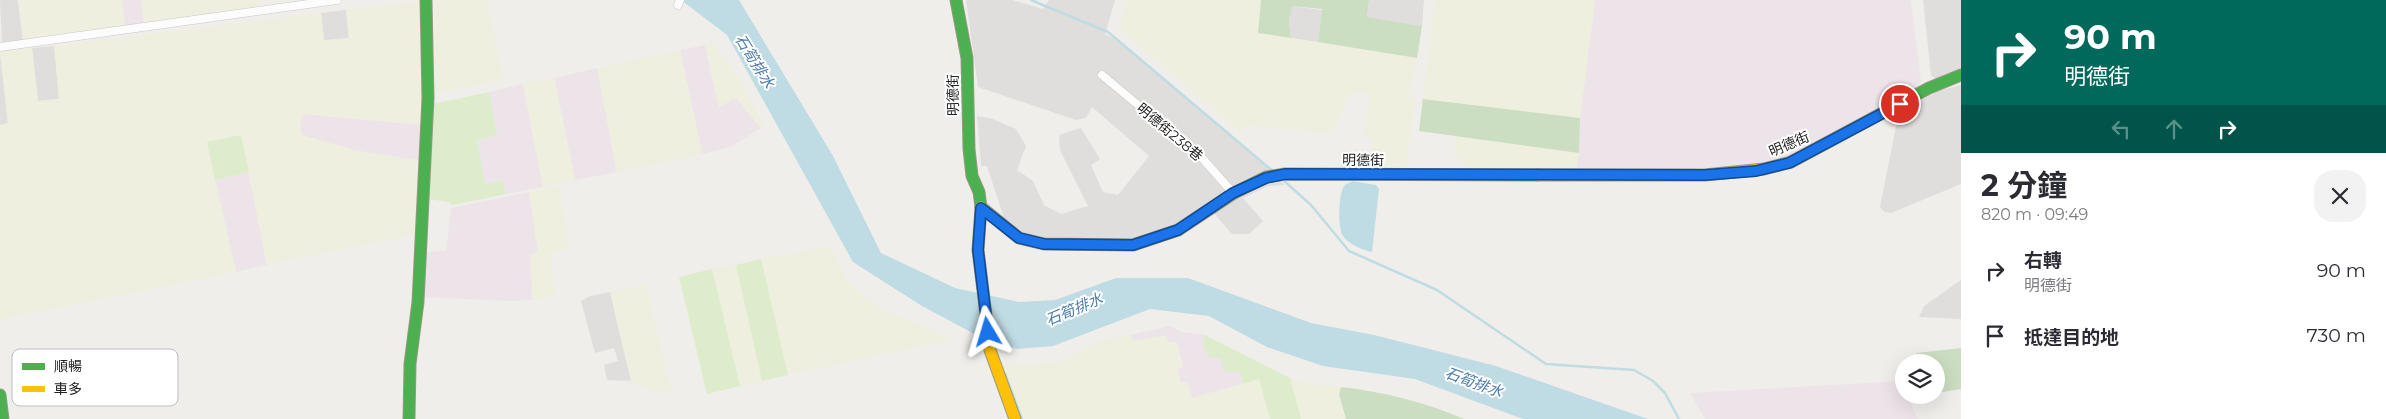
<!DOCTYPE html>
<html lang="zh-TW">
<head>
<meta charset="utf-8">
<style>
	:root { --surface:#fff; --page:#f2f2f3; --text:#2b2b33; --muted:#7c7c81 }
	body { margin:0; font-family:Montserrat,"Noto Sans TC",sans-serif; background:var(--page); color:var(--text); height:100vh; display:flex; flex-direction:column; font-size:19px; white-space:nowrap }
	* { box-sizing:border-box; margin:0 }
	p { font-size:16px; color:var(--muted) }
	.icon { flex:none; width:28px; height:28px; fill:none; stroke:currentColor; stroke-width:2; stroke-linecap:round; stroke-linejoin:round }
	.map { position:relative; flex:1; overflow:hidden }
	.details { display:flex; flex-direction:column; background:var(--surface); width:425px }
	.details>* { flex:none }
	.guide { background:#00695c; color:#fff; overflow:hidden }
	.controls { position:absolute; left:1895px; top:354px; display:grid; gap:10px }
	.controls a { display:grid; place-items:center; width:50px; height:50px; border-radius:50%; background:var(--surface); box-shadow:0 5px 20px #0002; font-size:25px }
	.pin { position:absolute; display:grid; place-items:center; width:42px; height:42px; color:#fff; margin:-21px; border:2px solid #fff; border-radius:50%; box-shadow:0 1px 5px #0007 }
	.me { position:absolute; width:55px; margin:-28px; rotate:353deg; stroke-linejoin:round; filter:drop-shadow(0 0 4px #0008) }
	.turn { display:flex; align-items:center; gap:18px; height:105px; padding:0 20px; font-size:22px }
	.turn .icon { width:65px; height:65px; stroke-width:2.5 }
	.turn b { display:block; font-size:35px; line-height:42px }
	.lanes { display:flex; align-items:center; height:48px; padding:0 20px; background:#0003; justify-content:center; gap:25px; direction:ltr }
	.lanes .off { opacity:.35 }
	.round { display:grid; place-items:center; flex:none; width:52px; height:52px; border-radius:20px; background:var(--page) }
	.summary { display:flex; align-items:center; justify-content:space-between; height:85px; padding:0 20px }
	h1 { font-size:30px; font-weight:700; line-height:38px }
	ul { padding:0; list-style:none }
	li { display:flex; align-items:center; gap:15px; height:65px; padding:0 20px }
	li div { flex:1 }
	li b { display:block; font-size:19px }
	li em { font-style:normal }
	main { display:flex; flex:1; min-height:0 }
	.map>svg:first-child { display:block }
	.residential { fill:#dfdedc }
	.industrial { fill:#ede4e9 }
	.farmland { fill:#efefdf }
	.grass { fill:#ddeccb }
	.forest { fill:#cbdec1 }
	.water { fill:#bfdbe3 }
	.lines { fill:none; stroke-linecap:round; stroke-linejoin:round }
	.stream { stroke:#bfdbe3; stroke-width:2.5 }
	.street-casing { stroke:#c9c8c7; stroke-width:9 }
	.fast-casing { stroke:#999a82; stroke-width:13 }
	.slow-casing { stroke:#999a82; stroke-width:13 }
	.street { stroke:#fdfcfc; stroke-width:8 }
	.fast { stroke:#4caf50; stroke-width:11 }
	.slow { stroke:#ffc107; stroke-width:11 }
	.route-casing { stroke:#114b97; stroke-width:12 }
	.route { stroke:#1a73e8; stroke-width:9 }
	.labels { text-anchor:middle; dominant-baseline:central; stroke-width:4; stroke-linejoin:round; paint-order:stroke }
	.street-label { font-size:14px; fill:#222; stroke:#fff }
	.water-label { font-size:15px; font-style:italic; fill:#4a7aab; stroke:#fff }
	.key { fill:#fff; stroke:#bdbdbd; stroke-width:1 }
	.key-label { font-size:14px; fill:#222 }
</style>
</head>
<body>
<main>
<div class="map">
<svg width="1961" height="419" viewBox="0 0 1961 419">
	<rect width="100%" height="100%" fill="#f0eeeb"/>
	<g class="residential">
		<polygon points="0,0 18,0 23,40 2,42"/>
		<polygon points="966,0 1012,0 1043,9 1049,0 1115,0 1105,34 1117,40 1268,168 1285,185 1268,186 1243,198 1263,221 1249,234 1232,234 1210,209 1145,240 1043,239 1023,234 1005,221 987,166 981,166 977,116 990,118 1016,129 1026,146 1017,170 1033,181 1044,205 1061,214 1088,206 1060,150 1059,135 1081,128 1100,159 1091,165 1103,192 1118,195 1149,156 1092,107 1086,118 1076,120 978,87"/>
		<polygon points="1369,0 1424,0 1422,26 1367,17"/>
		<polygon points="1923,0 1961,0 1961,72 1936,80 1931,75"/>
		<polygon points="1291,6 1322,10 1318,42 1291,38 1289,21"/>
		<polygon points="346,10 349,38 324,41 321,13"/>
		<polygon points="54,46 60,99 38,101 32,48"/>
		<polygon points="0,52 8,123 0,125"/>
		<polygon points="1961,85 1961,184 1891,213 1884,212 1880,207 1897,122 1915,104 1938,91"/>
		<polygon points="1961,280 1961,319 1919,317 1924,306"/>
		<polygon points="610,292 631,381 607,380 604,365 618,361 614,348 595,353 581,301 590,296"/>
	</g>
	<g class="industrial">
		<polygon points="122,0 141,0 144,25 125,28"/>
		<polygon points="1595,0 1911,0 1921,81 1917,90 1797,153 1771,162 1729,168 1576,171 1579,153 1580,118"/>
		<polygon points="705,45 719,108 732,99 737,99 761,128 730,147 702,154 680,50"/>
		<polygon points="597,68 617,172 575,180 554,78"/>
		<polygon points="523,84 543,187 506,194 503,180 485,184 477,139 497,135 489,92"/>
		<polygon points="305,114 422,125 421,161 353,150 301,135 300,119"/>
		<polygon points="249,172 267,265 236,272 215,180"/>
		<polygon points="529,192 538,252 531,254 532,300 509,301 422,297 424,252 446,251 451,208"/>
		<polygon points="1170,326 1181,332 1205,335 1203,343 1205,352 1221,358 1240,371 1243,384 1192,398 1180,382 1178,369 1183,367 1168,342 1166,336 1134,341 1113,419 1098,342"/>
		<polygon points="1904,381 1904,395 1907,395 1918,419 1705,419 1690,393"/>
	</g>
	<g class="farmland">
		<polygon points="18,0 122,0 125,28 23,40"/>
		<polygon points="141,0 259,0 260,12 144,25"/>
		<polygon points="436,0 487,0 503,80 437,93 433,89"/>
		<polygon points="1126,0 1261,0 1258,33 1417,58 1409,99 1415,100 1406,171 1369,172 1373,138 1363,137 1371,94 1351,92 1332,134 1250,125 1239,131 1120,29"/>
		<polygon points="1435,0 1595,0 1580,118 1423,99"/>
		<polygon points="425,1 422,125 305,114 300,119 302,135 353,150 421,161 418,234 267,265 241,135 207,143 236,272 0,320 0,125 8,123 0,52 32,48 38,101 59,99 54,46 321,13 324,40 349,38 346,10"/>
		<polygon points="712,43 740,79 765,126 761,128 737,99 732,99 719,108 705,45"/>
		<polygon points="680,50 702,154 617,172 597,68"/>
		<polygon points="554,78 575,180 543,187 523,84"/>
		<polygon points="1454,136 1579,153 1576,171 1474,171 1464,167 1454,149"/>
		<polygon points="559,186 569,249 550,253 556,296 532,300 531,254 538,252 529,192"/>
		<polygon points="830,246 846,278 866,298 880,308 948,337 941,342 788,375 761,259"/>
		<polygon points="736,265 762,381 740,386 712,269"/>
		<polygon points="646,284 671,391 649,390 631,381 610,292"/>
		<polygon points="1130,334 1134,341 1166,335 1168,342 1177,342 1183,367 1178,369 1180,382 1187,381 1192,398 1259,379 1270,419 1022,419 1000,361 1026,365 1058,362 1098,342"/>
		<polygon points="1290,378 1317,385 1341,387 1339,394 1346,419 1301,419"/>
	</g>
	<g class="grass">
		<polygon points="489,92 497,135 477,140 485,184 503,180 506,194 452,205 449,202 427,199 433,104"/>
		<polygon points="241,135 249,172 215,180 207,142"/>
		<polygon points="761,259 788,375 762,381 736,265"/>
		<polygon points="712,269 740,386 707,394 679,277"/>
		<path d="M1205 335 1290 378 1301 419H1270L1259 379 1243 384 1240 371 1225 372 1221 358H1211C1204 352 1201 344 1205 335Z"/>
	</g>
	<g class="forest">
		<polygon points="1261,0 1369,0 1367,17 1422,26 1417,58 1318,42 1322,9 1292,6 1289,21 1291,38 1258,33"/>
		<polygon points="1423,99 1580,118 1579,153 1419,131"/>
		<polygon points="1961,348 1961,389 1936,393 1936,362 1917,362 1916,353"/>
		<path d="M1341 387C1383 392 1425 402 1464 419H1346L1339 394Z"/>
	</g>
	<g class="water">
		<polygon points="681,0 739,0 833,156 881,253 955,288 1019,302 1055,300 1116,278 1188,278 1311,323 1374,335 1496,366 1648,419 1523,419 1415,379 1323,366 1267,347 1209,316 1150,309 1053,346 1017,349 980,337 922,306 853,262 727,35"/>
		<path d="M1352 181 1376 185 1379 189 1372 252C1362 250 1346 243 1342 234 1338 225 1338 192 1345 185 1346 184 1352 182 1352 181Z"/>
	</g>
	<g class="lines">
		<g class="stream">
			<polyline points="1031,0 1108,32 1274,172"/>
			<polyline points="1282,179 1311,205 1349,251 1437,290 1546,364 1634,370 1653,381 1665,393 1679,419"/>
			<polyline points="1005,374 1022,419"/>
		</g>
		<g class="street-casing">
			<g id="street">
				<polyline points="678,5 680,0"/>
				<polyline points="0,47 337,0"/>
				<polyline points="1102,75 1203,159 1233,193"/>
			</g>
		</g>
		<g class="fast-casing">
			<g id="fast">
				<polyline points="956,0 967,58 969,149 972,176 979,192 981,207 978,250 987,323"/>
				<polyline points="1791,162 1929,88 1961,75"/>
				<polyline points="1234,193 1266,177 1285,174 1537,175"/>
				<polyline points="0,395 3,419"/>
				<polyline points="409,419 410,364 418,302 428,98 426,0"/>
			</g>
		</g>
		<g class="slow-casing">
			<g id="slow">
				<polyline points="1537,175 1705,175 1764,169 1791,162"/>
				<polyline points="981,207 1019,238 1044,244 1133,245 1178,230 1234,193"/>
				<polyline points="987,323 990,350 1015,419"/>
			</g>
		</g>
		<use href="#street" class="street"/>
		<use href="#fast" class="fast"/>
		<use href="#slow" class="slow"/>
	</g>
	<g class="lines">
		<g class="route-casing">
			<polyline id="route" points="988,332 978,250 981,208 1019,238 1044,244 1133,245 1178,230 1233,193 1266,178 1285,174 1705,175 1756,171 1789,163 1900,104"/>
		</g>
		<use href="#route" class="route"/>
	</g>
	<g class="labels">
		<g class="street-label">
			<text transform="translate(953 95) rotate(-91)">明德街</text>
			<text transform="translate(1170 132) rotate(40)">明德街238巷</text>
			<text transform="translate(1789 144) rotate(-23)">明德街</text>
			<text transform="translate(1363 160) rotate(1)">明德街</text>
		</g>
		<g class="water-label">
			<text transform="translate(755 61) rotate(58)">石筍排水</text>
			<text transform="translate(1074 309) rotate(-23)">石筍排水</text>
			<text transform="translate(1474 382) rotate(20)">石筍排水</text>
		</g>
	</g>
	<rect x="12" y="349" width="166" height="57" rx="8" class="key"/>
	<rect x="22" y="363" width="23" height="7" fill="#4caf50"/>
	<rect x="22" y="386" width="23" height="6" fill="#ffc107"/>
	<g class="key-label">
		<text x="54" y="371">順暢</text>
		<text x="54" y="394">車多</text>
	</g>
</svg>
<div class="controls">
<a><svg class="icon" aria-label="layers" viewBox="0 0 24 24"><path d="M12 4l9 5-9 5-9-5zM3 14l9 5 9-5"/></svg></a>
</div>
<div class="pin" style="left:1900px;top:104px;background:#d93025"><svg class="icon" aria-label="arrive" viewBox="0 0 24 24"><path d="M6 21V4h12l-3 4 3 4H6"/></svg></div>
<svg class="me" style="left:988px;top:332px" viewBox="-20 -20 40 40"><path d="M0-17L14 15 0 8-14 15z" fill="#1a73e8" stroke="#fff" stroke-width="4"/></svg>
</div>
<section class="details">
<div class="guide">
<div class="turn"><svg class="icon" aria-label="right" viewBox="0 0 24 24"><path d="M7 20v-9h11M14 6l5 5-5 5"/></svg><div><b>90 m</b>明德街</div></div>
<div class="lanes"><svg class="icon off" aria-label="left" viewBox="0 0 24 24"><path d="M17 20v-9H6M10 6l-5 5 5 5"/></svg><svg class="icon off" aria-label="ahead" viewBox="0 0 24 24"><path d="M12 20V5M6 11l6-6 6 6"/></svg><svg class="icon" aria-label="right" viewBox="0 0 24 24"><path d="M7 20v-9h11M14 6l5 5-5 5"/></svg></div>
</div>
<div class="summary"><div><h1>2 分鐘</h1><p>820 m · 09:49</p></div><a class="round"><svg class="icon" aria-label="close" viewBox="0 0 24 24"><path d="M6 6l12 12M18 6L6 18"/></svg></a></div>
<ul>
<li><svg class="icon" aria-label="right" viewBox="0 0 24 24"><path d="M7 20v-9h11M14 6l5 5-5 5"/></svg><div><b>右轉</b><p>明德街</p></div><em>90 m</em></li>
<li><svg class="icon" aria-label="arrive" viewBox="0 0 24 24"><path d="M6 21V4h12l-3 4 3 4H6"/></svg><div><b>抵達目的地</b></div><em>730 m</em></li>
</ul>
</section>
</main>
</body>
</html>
